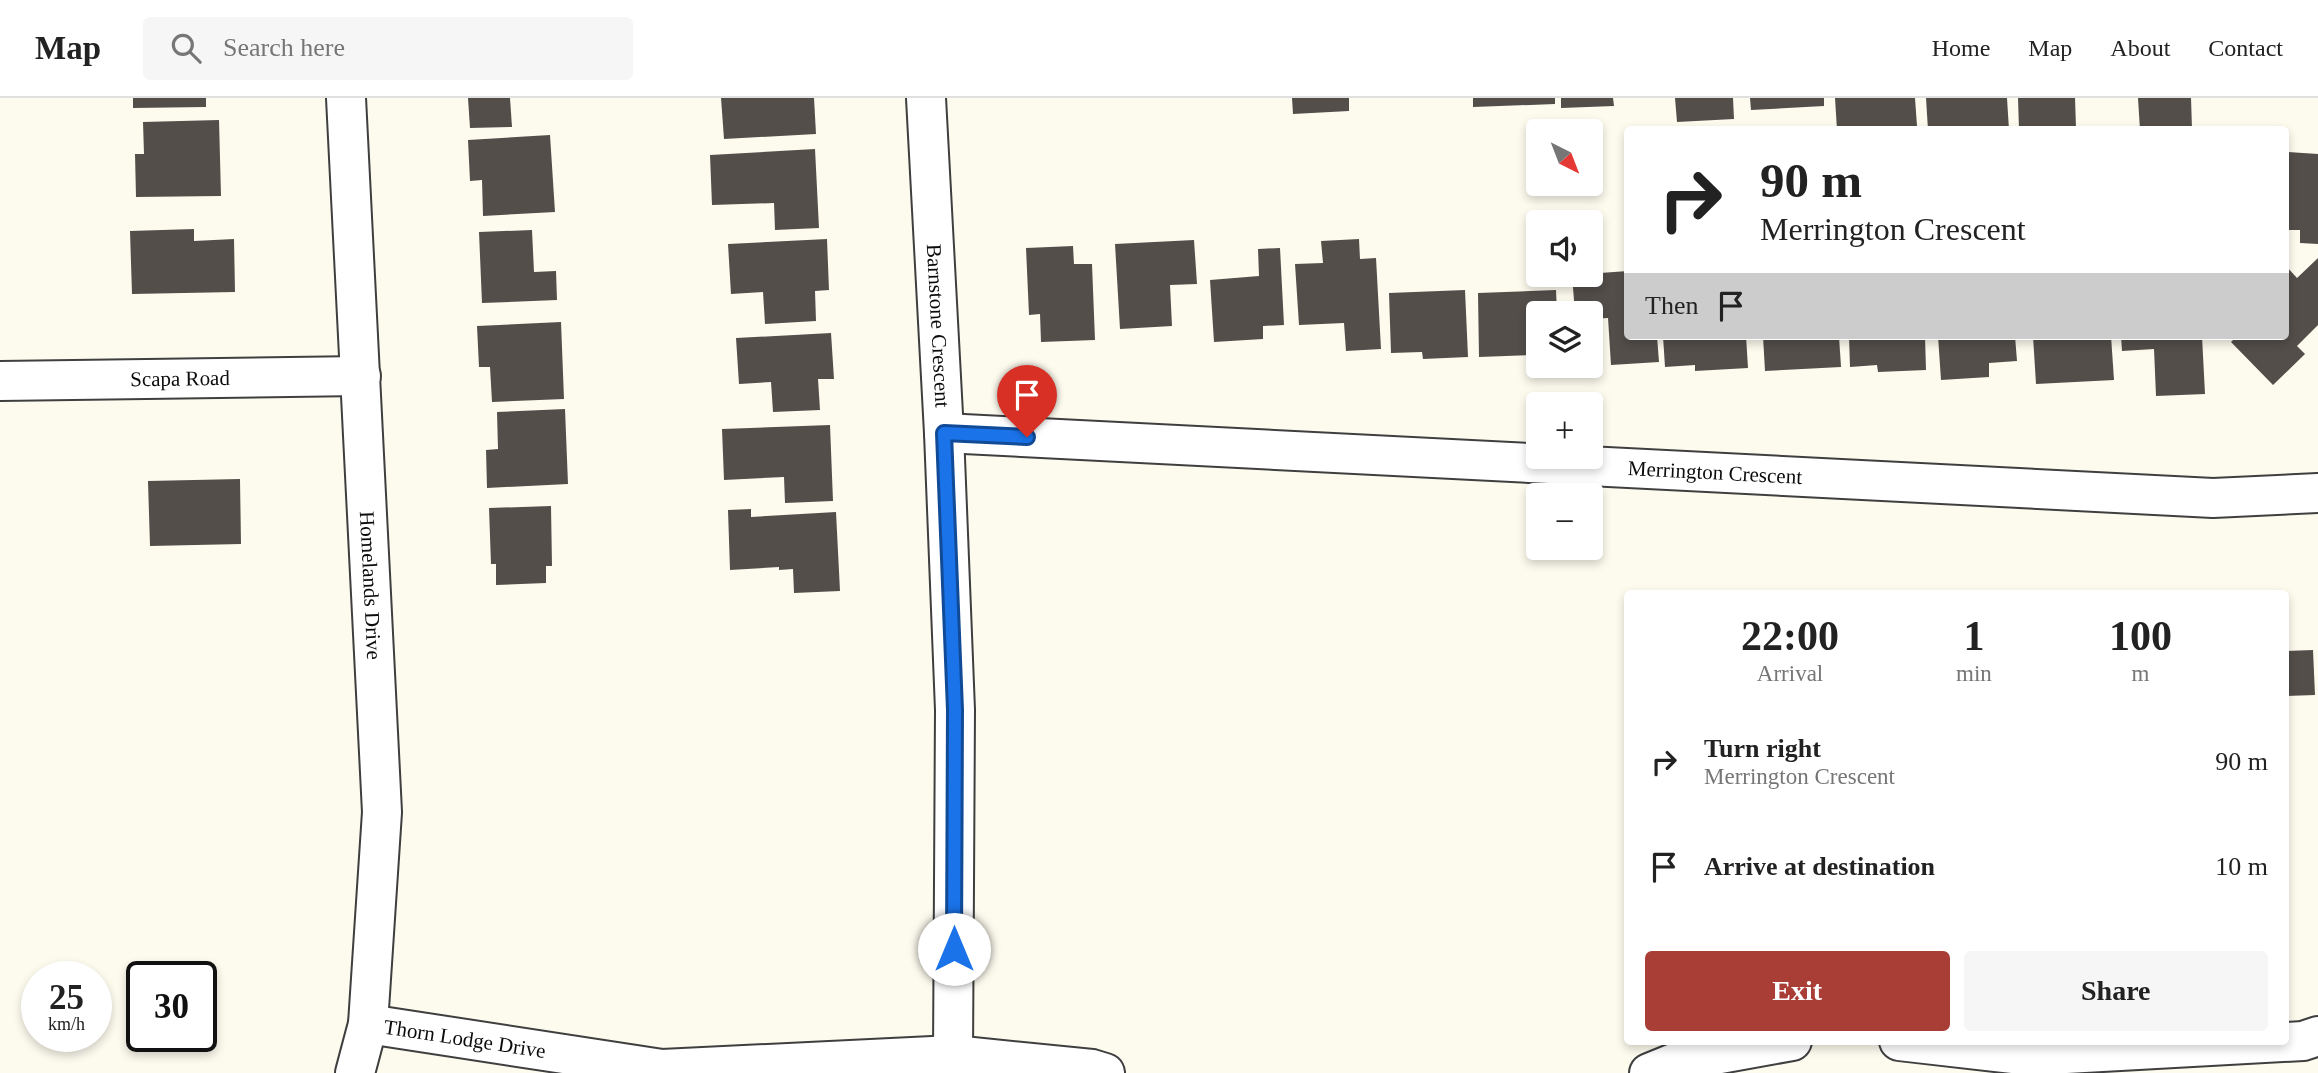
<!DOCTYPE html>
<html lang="en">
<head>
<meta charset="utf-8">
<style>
	:root { --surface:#fff; --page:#f6f6f6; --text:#222; --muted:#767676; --line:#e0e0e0; --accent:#a93e37 }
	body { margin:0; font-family:Georgia,serif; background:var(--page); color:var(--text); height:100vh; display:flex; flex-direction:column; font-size:26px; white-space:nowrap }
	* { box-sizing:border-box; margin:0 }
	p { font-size:23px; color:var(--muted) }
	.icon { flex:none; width:38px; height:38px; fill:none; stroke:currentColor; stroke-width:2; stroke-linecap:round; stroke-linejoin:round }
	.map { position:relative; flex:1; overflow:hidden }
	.side { position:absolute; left:1624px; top:492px; width:665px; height:455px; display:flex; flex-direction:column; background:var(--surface); border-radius:7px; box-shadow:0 4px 10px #0003 }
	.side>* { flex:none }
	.hud { position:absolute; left:1624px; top:28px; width:665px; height:214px; border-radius:7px; box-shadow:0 4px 10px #0003; background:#fff; color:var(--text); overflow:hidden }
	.needle { width:46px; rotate:138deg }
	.tools { position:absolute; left:1526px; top:21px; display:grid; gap:14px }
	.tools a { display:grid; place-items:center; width:77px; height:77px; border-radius:7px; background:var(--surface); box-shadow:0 4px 10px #0003; font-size:35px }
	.speed { position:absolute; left:21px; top:863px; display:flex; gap:14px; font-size:35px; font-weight:700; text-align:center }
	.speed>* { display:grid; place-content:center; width:91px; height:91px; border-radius:50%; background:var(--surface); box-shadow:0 4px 10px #0003; line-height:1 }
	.speed small { font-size:18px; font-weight:400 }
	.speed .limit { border:4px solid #111; border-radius:10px; background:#fff; color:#111 }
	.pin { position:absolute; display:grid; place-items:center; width:60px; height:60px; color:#fff; margin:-72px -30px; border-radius:50% 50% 50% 0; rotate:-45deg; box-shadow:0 0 7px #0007 }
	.pin .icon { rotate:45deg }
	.me { position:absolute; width:77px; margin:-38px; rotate:0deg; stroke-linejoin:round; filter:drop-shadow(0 0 5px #0008) }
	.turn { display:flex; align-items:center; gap:24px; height:147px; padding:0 21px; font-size:32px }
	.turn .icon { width:91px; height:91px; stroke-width:2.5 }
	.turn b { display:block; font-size:49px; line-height:60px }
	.then { display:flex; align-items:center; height:66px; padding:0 21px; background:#0003; gap:14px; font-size:26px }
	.eta { display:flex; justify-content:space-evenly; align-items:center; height:119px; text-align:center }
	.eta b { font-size:42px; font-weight:700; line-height:49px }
	.action { display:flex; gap:14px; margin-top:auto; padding:14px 21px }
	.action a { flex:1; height:80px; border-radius:7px; background:var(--accent); color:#fff; font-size:28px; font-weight:700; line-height:80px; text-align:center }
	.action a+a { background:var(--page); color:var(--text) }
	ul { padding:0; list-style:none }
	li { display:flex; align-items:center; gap:21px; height:105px; padding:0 21px }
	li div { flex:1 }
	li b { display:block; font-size:26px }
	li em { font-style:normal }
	header { display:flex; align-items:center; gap:42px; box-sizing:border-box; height:98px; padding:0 35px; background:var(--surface); border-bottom:2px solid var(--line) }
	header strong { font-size:33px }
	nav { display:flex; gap:38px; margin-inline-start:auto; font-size:24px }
	.search { width:490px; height:63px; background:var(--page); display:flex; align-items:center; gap:18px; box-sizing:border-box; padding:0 24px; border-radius:7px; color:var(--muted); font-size:26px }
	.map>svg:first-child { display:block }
	.building { fill:#534e4a }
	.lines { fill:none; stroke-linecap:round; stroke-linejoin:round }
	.minor-casing { stroke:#3f3f3f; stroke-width:42 }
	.tertiary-casing { stroke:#3f3f3f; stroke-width:42 }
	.minor { stroke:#fff; stroke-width:38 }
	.tertiary { stroke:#fff; stroke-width:38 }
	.route-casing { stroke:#114b97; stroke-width:18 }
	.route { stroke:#1a73e8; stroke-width:12 }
	.labels { text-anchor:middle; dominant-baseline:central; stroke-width:7; stroke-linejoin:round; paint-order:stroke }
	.street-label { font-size:21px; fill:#0c0c0c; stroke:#fff }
</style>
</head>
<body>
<header>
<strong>Map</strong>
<div class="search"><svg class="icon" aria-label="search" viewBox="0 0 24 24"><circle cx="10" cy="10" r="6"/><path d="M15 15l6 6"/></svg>Search here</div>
<nav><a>Home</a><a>Map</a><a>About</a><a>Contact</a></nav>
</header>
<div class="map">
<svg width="2318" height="975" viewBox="0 0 2318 975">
	<rect width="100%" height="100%" fill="#fdfbee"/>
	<g class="building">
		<polygon points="133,0 206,0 206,9 133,10"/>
		<polygon points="468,0 510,0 512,29 470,30"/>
		<polygon points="721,0 814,0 816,36 724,41"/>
		<polygon points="1292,0 1349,0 1349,13 1293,16"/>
		<polygon points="1473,0 1555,0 1555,6 1473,9"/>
		<polygon points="1561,0 1613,0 1614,8 1561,10"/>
		<polygon points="1675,0 1733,0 1734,21 1677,24"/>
		<polygon points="1750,0 1824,0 1824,8 1751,12"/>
		<polygon points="1835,0 1915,0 1917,28 1837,32"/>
		<polygon points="1926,0 2007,0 2009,32 1928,32"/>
		<polygon points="2018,0 2075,0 2076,30 2019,32"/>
		<polygon points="2138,0 2191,0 2192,32 2140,32"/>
		<polygon points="219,22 221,98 136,99 135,56 144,56 143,24"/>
		<polygon points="550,37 555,114 483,118 482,82 470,83 468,42"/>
		<polygon points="815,51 819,130 775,132 774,105 712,107 710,57"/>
		<polygon points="2288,54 2318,56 2318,146 2300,145 2300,132 2286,132"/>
		<polygon points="194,131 194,143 234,141 235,194 132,196 130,133"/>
		<polygon points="532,132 534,174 556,173 557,202 482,205 479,134"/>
		<polygon points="827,141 829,192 815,193 816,223 765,226 763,194 731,196 728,146"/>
		<polygon points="1359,141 1360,161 1376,160 1381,251 1346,253 1344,225 1299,227 1295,166 1323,165 1321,143"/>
		<polygon points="1194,142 1197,186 1170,187 1172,228 1120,231 1115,146"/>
		<polygon points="1073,148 1074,166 1092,166 1095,242 1041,244 1040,216 1029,217 1026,150"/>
		<polygon points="1280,150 1284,227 1263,228 1263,241 1214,244 1210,182 1259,178 1258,151"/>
		<polygon points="2318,160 2318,227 2297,248 2305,256 2273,287 2231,244 2237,238 2286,238 2286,168 2297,180"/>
		<polygon points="1628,173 1628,238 1657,238 1659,264 1611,267 1608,220 1591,221 1591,215 1575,215 1572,177"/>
		<polygon points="1465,192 1468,259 1423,261 1422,254 1391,255 1389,195"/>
		<polygon points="1556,192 1557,215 1538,215 1538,244 1532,245 1532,257 1479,259 1478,195"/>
		<polygon points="561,224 564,301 492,304 490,269 479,269 477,228"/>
		<polygon points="831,235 834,281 818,281 820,312 773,314 771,284 739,286 736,240"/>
		<polygon points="1663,238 1746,238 1748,270 1695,273 1695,267 1665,269"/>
		<polygon points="1763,238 1839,238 1841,269 1765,273"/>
		<polygon points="1849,238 1925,238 1926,272 1878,274 1877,267 1850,269"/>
		<polygon points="1938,238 2015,238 2017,263 1989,265 1989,279 1941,282"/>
		<polygon points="2033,238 2111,238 2114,282 2036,286"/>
		<polygon points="2121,238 2202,238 2205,296 2156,298 2154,251 2122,253"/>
		<polygon points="565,311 568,386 487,390 486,352 498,351 497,314"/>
		<polygon points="830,327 833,403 785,405 784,379 724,382 722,331"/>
		<polygon points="240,381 241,446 150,448 148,383"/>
		<polygon points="551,408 552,468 546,468 546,485 496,487 496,466 491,466 489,410"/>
		<polygon points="751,411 751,419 836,414 840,493 794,495 793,471 779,472 779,469 730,472 728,412"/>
		<polygon points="2313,552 2315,597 2286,598 2286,553"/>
	</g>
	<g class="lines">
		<g class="minor-casing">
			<g id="minor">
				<path id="s1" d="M926 0 944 335 955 612 953 957"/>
				<path id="s2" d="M0 283 361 278"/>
				<path id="s3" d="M944 335 2213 400 2318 395"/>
			</g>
		</g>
		<g class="tertiary-casing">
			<g id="tertiary">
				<path id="s4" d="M346 0 382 714 368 926 355 975"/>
				<path id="s5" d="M368 926 662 971 953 957 1092 971 1105 975"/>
				<polyline points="1899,943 2030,958 2303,943 2318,938"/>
				<polyline points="1649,975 1676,964 1792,943"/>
			</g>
		</g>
		<use href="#minor" class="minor"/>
		<use href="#tertiary" class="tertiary"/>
	</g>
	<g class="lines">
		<g class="route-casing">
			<polyline id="route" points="954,851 955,612 944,335 1027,339"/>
		</g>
		<use href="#route" class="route"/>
	</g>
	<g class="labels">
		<g class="street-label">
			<text stroke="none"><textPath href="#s1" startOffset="228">Barnstone Crescent</textPath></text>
			<text stroke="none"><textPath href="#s2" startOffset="180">Scapa Road</textPath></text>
			<text stroke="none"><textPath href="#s3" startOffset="772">Merrington Crescent</textPath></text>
			<text stroke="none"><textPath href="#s4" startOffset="488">Homelands Drive</textPath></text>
			<text stroke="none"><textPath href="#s5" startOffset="98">Thorn Lodge Drive</textPath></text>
		</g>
	</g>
</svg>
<div class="tools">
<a><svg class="needle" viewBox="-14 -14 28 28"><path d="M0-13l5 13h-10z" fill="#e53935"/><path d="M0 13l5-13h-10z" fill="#767676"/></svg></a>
<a><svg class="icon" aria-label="sound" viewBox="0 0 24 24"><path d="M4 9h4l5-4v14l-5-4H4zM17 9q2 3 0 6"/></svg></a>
<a><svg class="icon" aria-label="layers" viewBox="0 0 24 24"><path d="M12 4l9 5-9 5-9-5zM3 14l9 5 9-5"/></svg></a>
<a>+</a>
<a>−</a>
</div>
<div class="speed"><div>25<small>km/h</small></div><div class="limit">30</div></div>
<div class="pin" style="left:1027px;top:339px;background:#d93025"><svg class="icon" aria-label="arrive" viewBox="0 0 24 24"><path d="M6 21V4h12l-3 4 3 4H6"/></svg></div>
<svg class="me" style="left:954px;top:851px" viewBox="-20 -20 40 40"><circle r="19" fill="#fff"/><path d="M0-13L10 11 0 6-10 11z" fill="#1a73e8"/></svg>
<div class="hud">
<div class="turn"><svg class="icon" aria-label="right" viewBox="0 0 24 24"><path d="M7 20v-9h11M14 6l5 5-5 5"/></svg><div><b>90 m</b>Merrington Crescent</div></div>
<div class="then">Then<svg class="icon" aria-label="arrive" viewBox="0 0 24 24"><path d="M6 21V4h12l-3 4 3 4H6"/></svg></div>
</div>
<section class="side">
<div class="eta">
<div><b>22:00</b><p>Arrival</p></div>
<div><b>1</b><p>min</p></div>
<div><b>100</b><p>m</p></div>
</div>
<ul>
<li><svg class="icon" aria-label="right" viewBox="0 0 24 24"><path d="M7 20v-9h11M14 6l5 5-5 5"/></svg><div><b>Turn right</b><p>Merrington Crescent</p></div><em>90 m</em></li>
<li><svg class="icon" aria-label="arrive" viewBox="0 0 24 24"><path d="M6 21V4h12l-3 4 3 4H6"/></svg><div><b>Arrive at destination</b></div><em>10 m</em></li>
</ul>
<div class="action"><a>Exit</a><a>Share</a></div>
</section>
</div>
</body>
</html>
